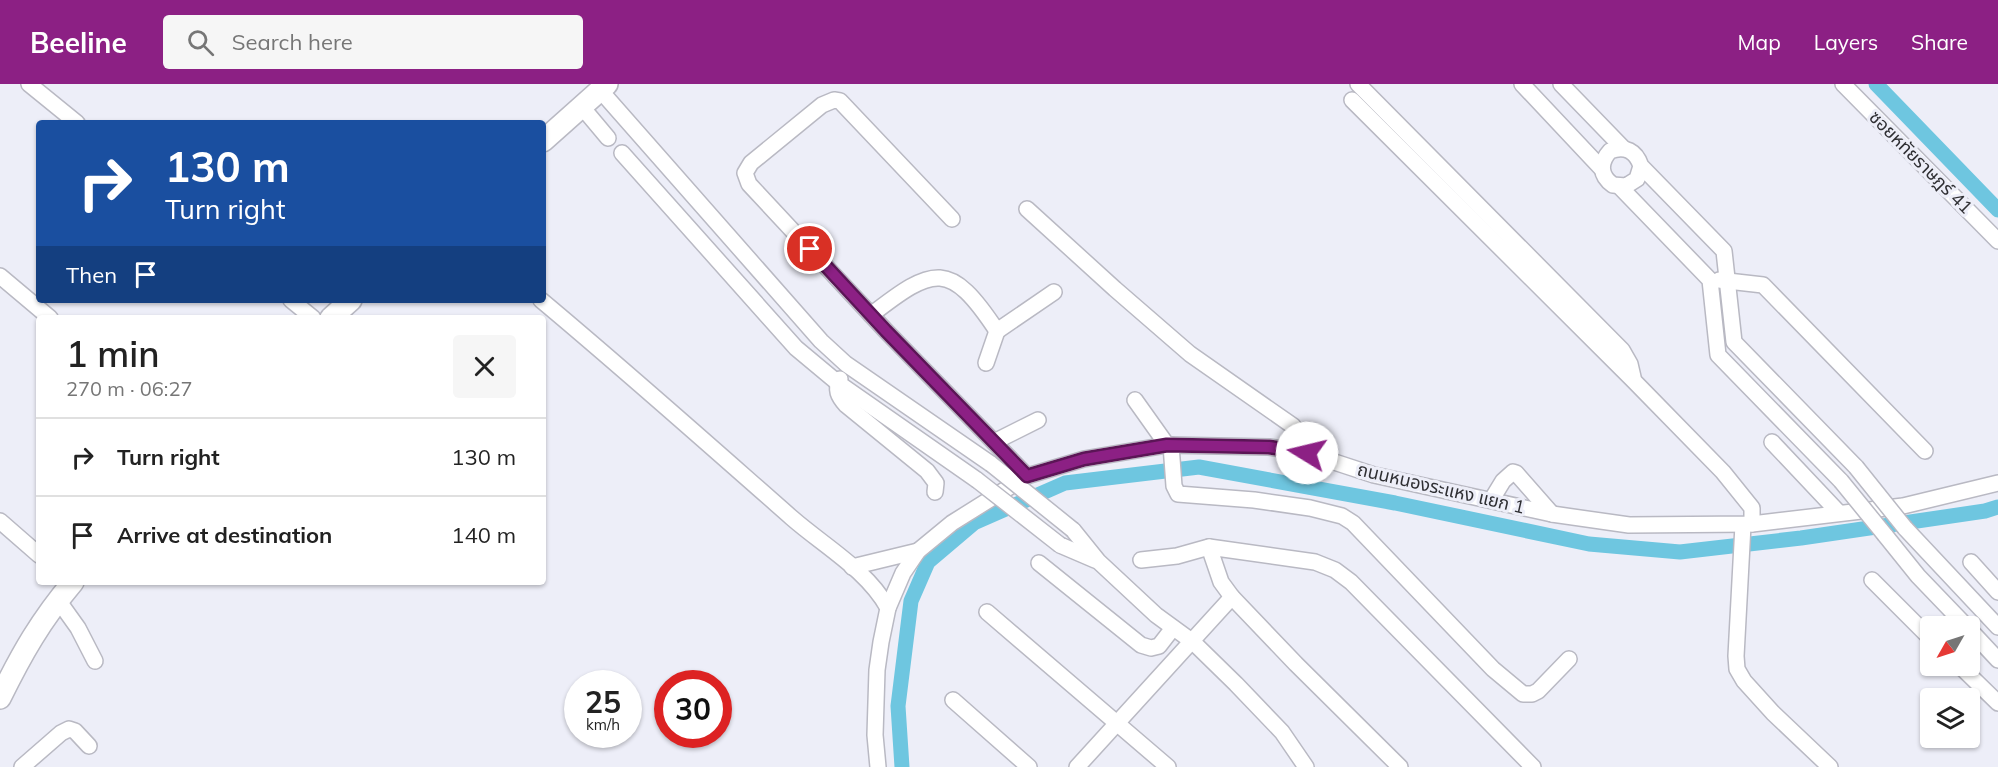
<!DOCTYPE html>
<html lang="en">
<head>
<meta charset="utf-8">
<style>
	:root { --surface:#fff; --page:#f6f6f6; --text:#222; --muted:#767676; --line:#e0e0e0; --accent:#8c2084 }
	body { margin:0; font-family:Mulish,"Noto Sans Thai",sans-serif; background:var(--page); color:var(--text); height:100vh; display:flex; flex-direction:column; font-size:22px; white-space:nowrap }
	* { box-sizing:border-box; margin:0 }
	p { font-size:20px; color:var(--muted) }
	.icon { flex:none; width:33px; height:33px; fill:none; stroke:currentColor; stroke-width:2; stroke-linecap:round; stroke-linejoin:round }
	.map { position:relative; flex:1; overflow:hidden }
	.drawer { position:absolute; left:36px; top:231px; width:510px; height:270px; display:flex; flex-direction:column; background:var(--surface); border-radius:6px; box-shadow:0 2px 4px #0004 }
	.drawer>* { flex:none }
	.top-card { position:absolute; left:36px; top:36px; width:510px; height:183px; border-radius:6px; box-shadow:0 2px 4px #0004; background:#1a4fa0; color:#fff; overflow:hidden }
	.needle { width:39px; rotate:231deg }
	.controls { position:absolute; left:1920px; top:532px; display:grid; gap:12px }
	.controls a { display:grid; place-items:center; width:60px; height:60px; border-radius:6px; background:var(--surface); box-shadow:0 2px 4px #0004; font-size:30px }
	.speed { position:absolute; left:564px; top:586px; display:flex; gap:12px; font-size:30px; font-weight:700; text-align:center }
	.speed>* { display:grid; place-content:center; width:78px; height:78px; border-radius:50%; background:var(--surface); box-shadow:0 2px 4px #0004; line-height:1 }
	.speed small { font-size:15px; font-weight:400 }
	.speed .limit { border:9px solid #d22; background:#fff; color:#111 }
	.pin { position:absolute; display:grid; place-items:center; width:51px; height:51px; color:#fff; margin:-26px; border:3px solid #fff; border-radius:50%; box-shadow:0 2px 6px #0007 }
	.me { position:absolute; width:66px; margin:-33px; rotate:279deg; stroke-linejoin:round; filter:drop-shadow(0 0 4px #0008) }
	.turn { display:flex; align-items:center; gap:21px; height:126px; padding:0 30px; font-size:27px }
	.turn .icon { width:78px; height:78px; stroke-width:2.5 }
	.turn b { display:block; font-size:42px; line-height:51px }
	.then { display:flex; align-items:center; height:57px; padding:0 30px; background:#0003; gap:12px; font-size:22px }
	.round { display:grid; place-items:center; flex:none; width:63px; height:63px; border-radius:6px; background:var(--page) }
	.summary { display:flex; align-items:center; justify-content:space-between; height:102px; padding:0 30px }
	h1 { font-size:36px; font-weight:600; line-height:45px }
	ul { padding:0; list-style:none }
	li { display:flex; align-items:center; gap:18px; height:78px; padding:0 30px; border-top:2px solid var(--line) }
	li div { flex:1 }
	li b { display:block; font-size:22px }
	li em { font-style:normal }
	header { display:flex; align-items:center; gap:36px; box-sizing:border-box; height:84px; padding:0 30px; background:var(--accent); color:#fff }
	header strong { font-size:28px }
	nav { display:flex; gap:33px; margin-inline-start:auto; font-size:21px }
	.search { width:420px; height:54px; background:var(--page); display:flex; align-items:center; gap:15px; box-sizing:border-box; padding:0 21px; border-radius:6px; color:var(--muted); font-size:22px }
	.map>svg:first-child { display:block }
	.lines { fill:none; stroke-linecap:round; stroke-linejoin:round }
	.canal { stroke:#6ec6e0; stroke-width:15 }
	.minor-casing { stroke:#b9b9c3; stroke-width:18 }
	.secondary-casing { stroke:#b9b9c3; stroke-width:24 }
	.minor { stroke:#fff; stroke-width:15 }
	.secondary { stroke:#fff; stroke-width:21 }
	.minor-bridge-casing { stroke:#b9b9c3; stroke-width:18; stroke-linecap:butt }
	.minor-bridge { stroke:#fff; stroke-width:15 }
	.route-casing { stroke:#5b1556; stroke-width:15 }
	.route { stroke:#8c2084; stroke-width:10 }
	.labels { text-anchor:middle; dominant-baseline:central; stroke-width:6; stroke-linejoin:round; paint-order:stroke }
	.street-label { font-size:18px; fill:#2f2f33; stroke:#edeef8 }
</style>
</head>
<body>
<header>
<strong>Beeline</strong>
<div class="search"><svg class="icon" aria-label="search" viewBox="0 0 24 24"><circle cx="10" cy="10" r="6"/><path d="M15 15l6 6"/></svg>Search here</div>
<nav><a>Map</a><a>Layers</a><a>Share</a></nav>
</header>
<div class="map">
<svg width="1998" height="683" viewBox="0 0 1998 683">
	<rect width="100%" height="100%" fill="#edeef8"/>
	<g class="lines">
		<g class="canal">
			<polyline points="1876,0 1998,126"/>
			<polyline points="902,683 898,622 911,517 928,478 974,439 1065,399 1199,383 1395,419 1589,460 1680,468 1801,454 1985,427 1998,423"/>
		</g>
		<g class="minor-casing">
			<g id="minor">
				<polyline points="29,0 77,39"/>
				<polyline points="1358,0 1622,266 1630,280 1633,293"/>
				<polyline points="1522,0 1602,85"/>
				<polyline points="1561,0 1623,64"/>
				<polyline points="1843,0 1998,157"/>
				<polyline points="600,6 821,257 846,280 991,380"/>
				<polyline points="1352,16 1633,296 1723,388 1752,424 1752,440"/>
				<polyline points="582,23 608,54"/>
				<polyline points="622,69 796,264 838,299 977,396"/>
				<path d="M1641 82 1637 95 1626 102 1613 101C1600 92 1599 79 1610 67 1625 61 1636 67 1641 82L1724 167 1734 258 1856 383"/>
				<polyline points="1620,103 1710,196 1718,271 1841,397"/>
				<polyline points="1027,125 1115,205 1190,270 1293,342 1304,357 1307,369"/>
				<polyline points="952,135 840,17 834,16 822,21 751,79 745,89 749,100 886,247 1027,392"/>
				<polyline points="0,192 50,234"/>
				<polyline points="1719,196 1763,201 1925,367"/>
				<polyline points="291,216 313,234"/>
				<path d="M541 216C626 287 709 361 792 434 824 462 867 486 888 524"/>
				<path d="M871 231C934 182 950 176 997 247L1054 208"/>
				<polyline points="986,279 997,247"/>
				<path d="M840 295C835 306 838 312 846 321L927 387 936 399 935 408"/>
				<polyline points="1135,316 1167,361"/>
				<polyline points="994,358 1038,336"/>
				<polyline points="1772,358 1839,429"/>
				<polyline points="1171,361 1174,402 1178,410 1254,416 1310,424 1342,432 1353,439 1493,585 1523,610 1532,610 1538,607 1569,575"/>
				<polyline points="1492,415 1503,397 1513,388 1516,389 1552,430"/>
				<polyline points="0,437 39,471"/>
				<polyline points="1743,441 1736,572 1737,585 1744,597 1773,629 1830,683"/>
				<polyline points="1905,444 1998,543"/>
				<polyline points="1073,446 1098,477 1156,531 1193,558 1236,600 1282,648 1306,683"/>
				<polyline points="1885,451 1918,492 1967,543"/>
				<polyline points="1060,461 1095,476"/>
				<polyline points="1141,476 1177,472 1209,463"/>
				<polyline points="1971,478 1998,508"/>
				<polyline points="1039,479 1141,561 1151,564 1159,562 1173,544"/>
				<polyline points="852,483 918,467"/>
				<polyline points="1872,496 1930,554"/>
				<polyline points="58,516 78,544 95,577"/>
				<polyline points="987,528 1168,683"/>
				<polyline points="1970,546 1998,576"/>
				<polyline points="1960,582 1998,619"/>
				<polyline points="953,616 1029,683"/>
				<polyline points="22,683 61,649 69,645 75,647 89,662"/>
				<polyline points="878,683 875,651 877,586 881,558 888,524 903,489 918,467 952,439 1027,392 1084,375 1167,361 1269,363 1307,369 1374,391 1552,430 1629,441 1752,440 1903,422 1998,399"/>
				<polyline points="1077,683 1232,513"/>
				<polyline points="1400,683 1296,580 1232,513 1221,498 1209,463 1315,478 1335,486 1351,498 1533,683"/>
			</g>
		</g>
		<g class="secondary-casing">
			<g id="secondary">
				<polyline points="543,57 607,0"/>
				<polyline points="331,234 351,216"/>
				<path d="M0 614C22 569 41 536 73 498"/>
			</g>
		</g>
		<use href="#minor" class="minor"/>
		<use href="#secondary" class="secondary"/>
		<g class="minor-bridge-casing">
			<g id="minor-bridge">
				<polyline points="991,380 1073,446"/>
				<polyline points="1856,383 1905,444"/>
				<polyline points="977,396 1060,461"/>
				<polyline points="1841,397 1885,451"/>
			</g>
		</g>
		<use href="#minor-bridge" class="minor-bridge"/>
	</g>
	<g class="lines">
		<g class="route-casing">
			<polyline id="route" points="810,165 886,247 1027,392 1084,375 1167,361 1269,363 1307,369"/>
		</g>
		<use href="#route" class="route"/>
	</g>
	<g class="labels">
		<g class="street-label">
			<text transform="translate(1921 78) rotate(45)">ซอยหทัยราษฎร์ 41</text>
			<text transform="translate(1441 404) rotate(13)">ถนนหนองระแหง แยก 1</text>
		</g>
	</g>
</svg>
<div class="controls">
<a><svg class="needle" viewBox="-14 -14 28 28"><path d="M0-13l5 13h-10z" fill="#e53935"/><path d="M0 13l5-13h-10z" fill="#767676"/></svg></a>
<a><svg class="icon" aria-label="layers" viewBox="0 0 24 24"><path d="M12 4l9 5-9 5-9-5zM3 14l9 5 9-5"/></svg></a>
</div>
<div class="speed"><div>25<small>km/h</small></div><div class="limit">30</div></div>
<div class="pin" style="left:810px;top:165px;background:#d93025"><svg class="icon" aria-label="arrive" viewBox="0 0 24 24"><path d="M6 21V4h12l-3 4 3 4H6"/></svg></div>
<svg class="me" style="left:1307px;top:369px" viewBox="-20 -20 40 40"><circle r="19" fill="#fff"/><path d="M0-13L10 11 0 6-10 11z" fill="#8c2084"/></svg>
<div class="top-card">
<div class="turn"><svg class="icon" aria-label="right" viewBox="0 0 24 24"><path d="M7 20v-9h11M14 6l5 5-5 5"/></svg><div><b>130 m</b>Turn right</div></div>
<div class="then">Then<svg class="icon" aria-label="arrive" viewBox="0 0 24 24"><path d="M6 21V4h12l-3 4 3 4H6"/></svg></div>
</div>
<section class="drawer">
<div class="summary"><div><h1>1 min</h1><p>270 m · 06:27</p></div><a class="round"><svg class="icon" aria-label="close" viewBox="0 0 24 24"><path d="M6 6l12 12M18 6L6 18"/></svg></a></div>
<ul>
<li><svg class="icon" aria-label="right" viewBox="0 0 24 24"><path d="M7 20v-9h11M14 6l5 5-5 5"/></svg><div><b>Turn right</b></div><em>130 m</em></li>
<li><svg class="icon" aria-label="arrive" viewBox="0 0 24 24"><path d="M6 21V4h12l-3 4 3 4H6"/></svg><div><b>Arrive at destination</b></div><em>140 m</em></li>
</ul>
</section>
</div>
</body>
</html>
